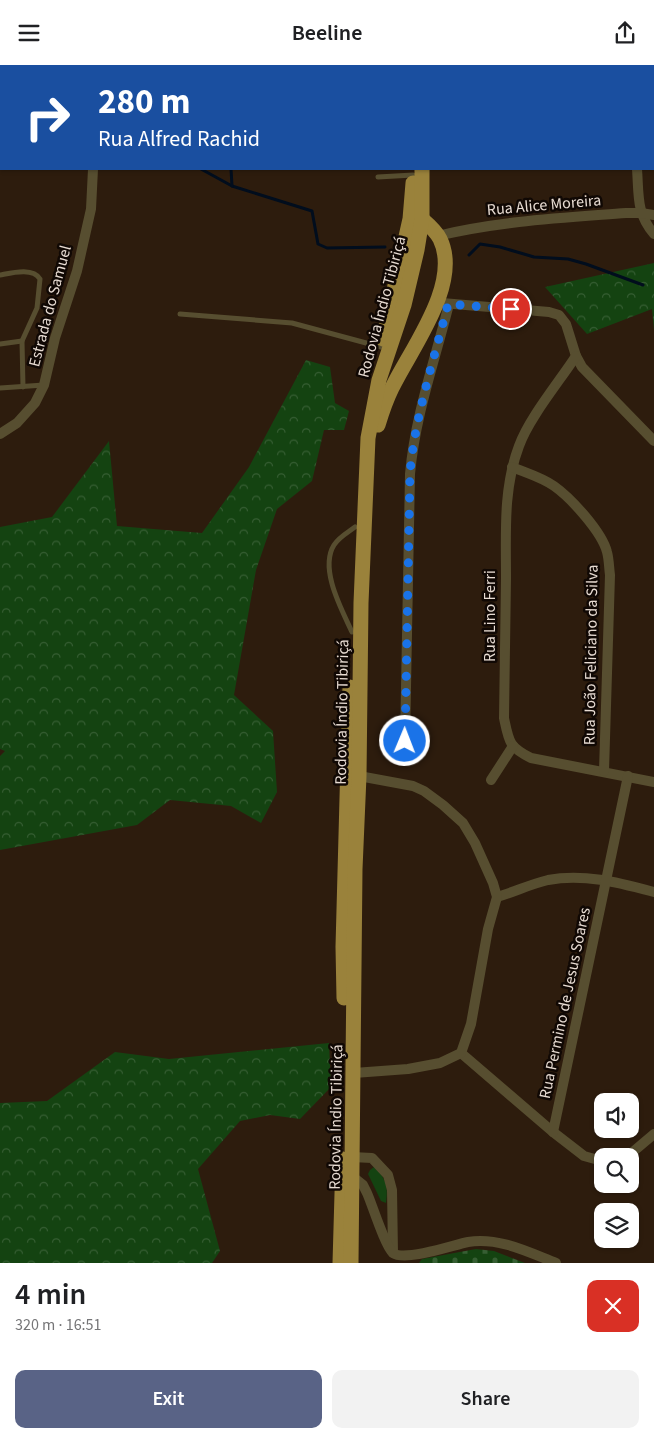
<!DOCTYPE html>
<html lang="en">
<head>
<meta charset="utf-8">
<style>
	:root { --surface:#fff; --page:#f2f2f2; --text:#202124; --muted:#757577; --accent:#596386 }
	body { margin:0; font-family:"Source Sans 3",sans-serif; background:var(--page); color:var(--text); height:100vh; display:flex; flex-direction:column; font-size:19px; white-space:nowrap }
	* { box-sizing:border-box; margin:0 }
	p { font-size:16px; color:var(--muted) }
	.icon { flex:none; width:28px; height:28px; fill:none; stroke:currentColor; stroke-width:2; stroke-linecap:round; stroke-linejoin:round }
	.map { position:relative; height:1198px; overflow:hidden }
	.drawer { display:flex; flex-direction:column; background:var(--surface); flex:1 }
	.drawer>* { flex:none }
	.banner { position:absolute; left:0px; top:0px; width:655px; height:105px; box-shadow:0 1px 4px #0004; background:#1a4fa0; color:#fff; overflow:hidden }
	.fabs { position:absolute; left:594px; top:1028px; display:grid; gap:10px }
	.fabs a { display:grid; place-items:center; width:45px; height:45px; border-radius:10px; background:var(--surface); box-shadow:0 1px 4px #0004; font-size:25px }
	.pin { position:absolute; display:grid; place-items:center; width:42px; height:42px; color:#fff; margin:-21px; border:2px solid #fff; border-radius:50%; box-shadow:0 1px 5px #0007 }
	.me { position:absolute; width:55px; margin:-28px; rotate:1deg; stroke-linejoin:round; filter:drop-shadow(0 0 4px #0008) }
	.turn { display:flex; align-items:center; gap:18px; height:105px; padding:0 15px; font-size:22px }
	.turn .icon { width:65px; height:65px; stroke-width:2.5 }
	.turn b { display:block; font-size:35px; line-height:42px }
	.round { display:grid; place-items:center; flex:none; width:52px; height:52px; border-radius:10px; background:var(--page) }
	.overview { display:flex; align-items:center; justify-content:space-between; height:85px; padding:0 15px }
	h1 { font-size:30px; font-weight:600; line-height:38px }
	.button { display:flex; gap:10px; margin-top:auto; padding:10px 15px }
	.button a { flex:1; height:58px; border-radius:10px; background:var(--accent); color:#fff; font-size:20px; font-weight:600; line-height:58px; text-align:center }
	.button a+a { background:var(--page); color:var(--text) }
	header { display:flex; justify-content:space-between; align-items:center; height:65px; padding:0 15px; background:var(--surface); font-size:22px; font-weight:600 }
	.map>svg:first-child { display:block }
	.green { fill:#144311 }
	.forest { fill:url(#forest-crowns) }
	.cemetery { fill:url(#cemetery-stones) }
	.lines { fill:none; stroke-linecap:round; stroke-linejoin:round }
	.stream { stroke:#010d1d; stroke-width:3 }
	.service { stroke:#574e30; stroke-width:5 }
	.minor { stroke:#574e30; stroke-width:10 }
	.trunk { stroke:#9a823b; stroke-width:15 }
	.route { stroke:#1a73e8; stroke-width:9; stroke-dasharray:0 16.2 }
	.labels { text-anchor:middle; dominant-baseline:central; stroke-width:5; stroke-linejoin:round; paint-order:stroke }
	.street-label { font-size:16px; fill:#e7dbd2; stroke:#100804 }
</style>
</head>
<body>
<header><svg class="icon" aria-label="menu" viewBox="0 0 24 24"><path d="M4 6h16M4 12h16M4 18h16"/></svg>Beeline<svg class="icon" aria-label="share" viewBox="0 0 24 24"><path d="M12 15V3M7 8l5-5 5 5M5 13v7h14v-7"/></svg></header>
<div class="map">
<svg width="654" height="1198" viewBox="0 0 654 1198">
	<defs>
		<pattern id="forest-crowns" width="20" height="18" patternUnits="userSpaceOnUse" patternTransform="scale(1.25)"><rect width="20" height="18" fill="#144311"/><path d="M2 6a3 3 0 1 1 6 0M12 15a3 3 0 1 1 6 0" fill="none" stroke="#365e33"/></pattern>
		<pattern id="cemetery-stones" width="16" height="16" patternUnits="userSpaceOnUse" patternTransform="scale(1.25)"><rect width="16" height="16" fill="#144311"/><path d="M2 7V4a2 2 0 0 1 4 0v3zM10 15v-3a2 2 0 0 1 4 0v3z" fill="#365e33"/></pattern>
	</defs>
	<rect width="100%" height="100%" fill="#2d1c0d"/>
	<path class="green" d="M374 1102C387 1114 388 1122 386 1138L381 1136 368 1109 370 1105Z"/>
	<g class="forest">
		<polygon points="654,198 654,265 652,244 587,269 545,222"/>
		<polygon points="306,295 330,302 335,338 349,346 344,365 324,365 312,416 277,444 256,505 234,630 273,666 277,727 261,758 231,741 170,735 137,760 0,785 0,691 5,686 0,684 0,462 52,452 109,376 117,461 202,468 249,402"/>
		<polygon points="329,978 331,1022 300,1054 270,1050 240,1056 198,1104 220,1186 212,1198 0,1198 0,1038 47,1036 115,987 169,994"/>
	</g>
	<polygon class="cemetery" points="476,1184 494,1186 525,1198 419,1198 422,1194"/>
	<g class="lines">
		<g class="stream">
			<polyline points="234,1 234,0"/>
			<polyline points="201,104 232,121 312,146 318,179 327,183 385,182"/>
			<polyline points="231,104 232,121"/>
			<polyline points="469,190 480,179 500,182 534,192 568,194 586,199 643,220"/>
		</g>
		<g class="service">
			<polyline points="378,112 413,110"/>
			<path d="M0 210C11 208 33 202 40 214L37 243 22 276 23 322"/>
			<polyline points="180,249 292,258 381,282"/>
			<polyline points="0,279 22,276"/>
			<polyline points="0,323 44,320"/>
			<path d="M352 567C342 545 319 504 334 480 339 472 347 468 355 462"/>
		</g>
		<g class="minor">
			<polyline points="86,0 86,1"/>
			<polyline points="631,0 632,1"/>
			<path d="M637 104C639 130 636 148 654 169"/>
			<path d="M437 171C500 156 561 153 626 148H641L654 150"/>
			<polyline points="442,238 549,247 559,250 566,259 576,291 582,302 654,376"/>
			<path d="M576 291C559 317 529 353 519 381 503 423 506 468 506 513 505 559 505 606 504 653 509 677 509 682 531 693L654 717"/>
			<polyline points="0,369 17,358 35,338 44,320 55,273 77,206 91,144 93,104"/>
			<path d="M512 402C526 408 541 412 554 421 571 433 602 467 607 487 609 494 609 503 610 510L604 706"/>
			<path d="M405 676 410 409C415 351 435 295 449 239"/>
			<polyline points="491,715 513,681"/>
			<path d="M497 832C514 827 531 819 548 815 584 808 620 818 654 827"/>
			<polyline points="461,988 553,1067 584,1091 602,1096"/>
			<polyline points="354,1008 408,1004 440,998 461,988 471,959 488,864 497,832 493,818 475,778 463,758 443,740 424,726 413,721 359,711"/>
			<polyline points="553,1067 628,711"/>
			<polyline points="628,1091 654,1069"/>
			<polyline points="352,1092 372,1093 388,1110 392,1125 393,1188"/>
			<path d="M353 1112 363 1120 367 1128C372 1139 385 1181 393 1188 405 1197 453 1180 468 1177 499 1172 528 1187 556 1198"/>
		</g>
		<g class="trunk">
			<polyline points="413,0 413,1"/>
			<polyline points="383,274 410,154 413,118"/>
			<path d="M378 360C382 347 386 335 392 323 410 285 462 219 440 174 436 166 429 160 422 154"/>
			<polyline points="344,933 343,882 350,622"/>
			<polyline points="340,1198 343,1094"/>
			<polyline points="351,1198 355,804 359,711 361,538 368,373 379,315 404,240 417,185 422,154 422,104"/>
		</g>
	</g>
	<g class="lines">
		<path class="route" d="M405 676 410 408C415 351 434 295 448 239L511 244"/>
	</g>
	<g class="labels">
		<g class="street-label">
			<text transform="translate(544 140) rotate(-5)">Rua Alice Moreira</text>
			<text transform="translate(50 241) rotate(-75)">Estrada do Samuel</text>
			<text transform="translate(382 242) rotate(-75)">Rodovia Índio Tibiriçá</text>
			<text transform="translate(490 551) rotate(-90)">Rua Lino Ferri</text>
			<text transform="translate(591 590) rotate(-89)">Rua João Feliciano da Silva</text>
			<text transform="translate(342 647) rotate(-89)">Rodovia Índio Tibiriçá</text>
			<text transform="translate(565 938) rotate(-78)">Rua Permino de Jesus Soares</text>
			<text transform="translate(336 1052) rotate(-89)">Rodovia Índio Tibiriçá</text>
		</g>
	</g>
</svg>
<div class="fabs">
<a><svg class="icon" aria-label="sound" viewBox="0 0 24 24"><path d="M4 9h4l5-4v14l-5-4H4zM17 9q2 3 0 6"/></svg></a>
<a><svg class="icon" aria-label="search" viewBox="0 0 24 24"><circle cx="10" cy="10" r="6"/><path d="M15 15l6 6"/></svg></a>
<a><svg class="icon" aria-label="layers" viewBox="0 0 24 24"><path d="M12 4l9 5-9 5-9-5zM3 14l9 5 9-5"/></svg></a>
</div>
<div class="pin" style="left:511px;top:244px;background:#d93025"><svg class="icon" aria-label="arrive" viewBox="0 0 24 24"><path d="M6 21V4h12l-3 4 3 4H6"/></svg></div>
<svg class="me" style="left:405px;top:676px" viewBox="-20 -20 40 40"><circle r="17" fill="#1a73e8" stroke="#fff" stroke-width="3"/><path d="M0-11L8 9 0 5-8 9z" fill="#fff"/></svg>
<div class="banner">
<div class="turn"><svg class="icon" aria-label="right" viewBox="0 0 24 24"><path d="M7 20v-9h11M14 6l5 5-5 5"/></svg><div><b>280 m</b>Rua Alfred Rachid</div></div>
</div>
</div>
<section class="drawer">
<div class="overview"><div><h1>4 min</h1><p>320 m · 16:51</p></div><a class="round" style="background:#d93025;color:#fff"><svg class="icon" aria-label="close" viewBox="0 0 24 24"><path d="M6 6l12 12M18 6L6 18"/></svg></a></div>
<div class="button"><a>Exit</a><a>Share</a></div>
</section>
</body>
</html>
